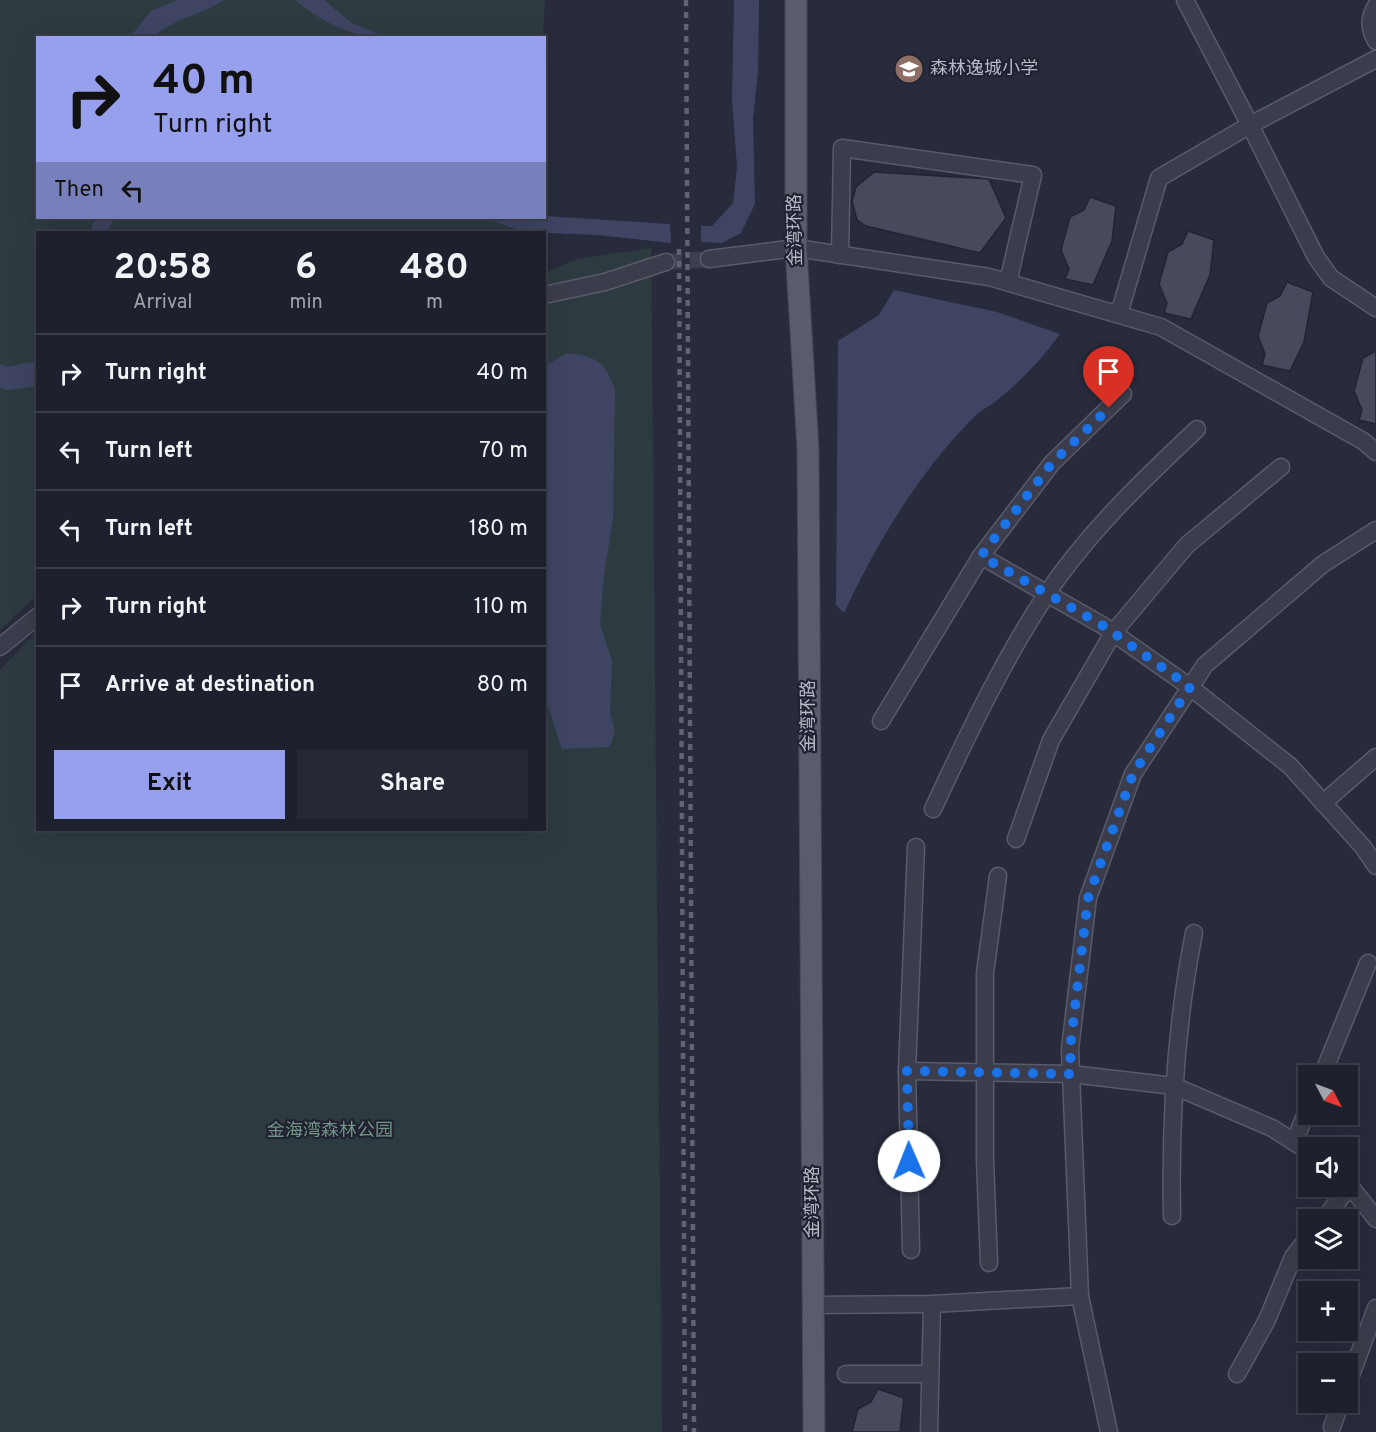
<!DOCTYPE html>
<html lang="en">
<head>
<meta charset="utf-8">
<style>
	:root { --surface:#1d202d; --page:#252835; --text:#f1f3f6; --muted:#a0a3aa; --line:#3b3e49; --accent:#97a0ec }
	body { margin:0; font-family:Overpass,"Noto Sans SC",sans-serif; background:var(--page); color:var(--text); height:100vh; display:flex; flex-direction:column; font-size:22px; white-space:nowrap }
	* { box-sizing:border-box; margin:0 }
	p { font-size:20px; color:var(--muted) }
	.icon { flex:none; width:33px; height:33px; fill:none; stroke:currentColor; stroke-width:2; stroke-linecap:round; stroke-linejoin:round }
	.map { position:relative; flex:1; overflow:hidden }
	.drawer { position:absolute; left:36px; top:231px; width:510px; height:600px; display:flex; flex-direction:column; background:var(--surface); border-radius:0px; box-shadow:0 6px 24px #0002,0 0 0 2px var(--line) }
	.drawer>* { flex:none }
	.guide { position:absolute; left:36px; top:36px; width:510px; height:183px; border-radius:0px; box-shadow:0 6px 24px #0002,0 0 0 2px var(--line); background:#97a0ec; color:#111; overflow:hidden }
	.needle { width:39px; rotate:131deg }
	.controls { position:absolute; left:1298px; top:1065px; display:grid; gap:12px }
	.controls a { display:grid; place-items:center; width:60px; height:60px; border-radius:0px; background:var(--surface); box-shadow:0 6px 24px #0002,0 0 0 2px var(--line); font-size:30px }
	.pin { position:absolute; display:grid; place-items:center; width:51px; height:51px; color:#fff; margin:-62px -26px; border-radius:50% 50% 50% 0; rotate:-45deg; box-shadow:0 0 6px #0007 }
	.pin .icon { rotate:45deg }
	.me { position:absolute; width:66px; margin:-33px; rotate:359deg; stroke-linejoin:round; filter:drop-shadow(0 0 4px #0008) }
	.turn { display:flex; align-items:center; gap:21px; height:126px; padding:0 18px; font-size:27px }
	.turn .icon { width:78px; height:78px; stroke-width:2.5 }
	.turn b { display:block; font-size:42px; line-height:51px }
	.then { display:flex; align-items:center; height:57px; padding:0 18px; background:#0003; gap:12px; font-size:22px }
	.eta { display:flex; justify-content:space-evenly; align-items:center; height:102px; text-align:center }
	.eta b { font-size:36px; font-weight:700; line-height:42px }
	.primary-button { display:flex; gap:12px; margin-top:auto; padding:12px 18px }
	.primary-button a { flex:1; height:69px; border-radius:0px; background:var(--accent); color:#111; font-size:24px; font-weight:700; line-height:69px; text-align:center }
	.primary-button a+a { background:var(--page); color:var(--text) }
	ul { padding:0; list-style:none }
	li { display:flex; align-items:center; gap:18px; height:78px; padding:0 18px; border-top:2px solid var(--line) }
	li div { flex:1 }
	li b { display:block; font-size:22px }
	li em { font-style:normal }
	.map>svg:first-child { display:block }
	.green { fill:#2d3b41 }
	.water { fill:#3f4463 }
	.building { fill:#474a5d; stroke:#222433; stroke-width:1.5 }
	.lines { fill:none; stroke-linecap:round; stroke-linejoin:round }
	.minor-tunnel { stroke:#3d4051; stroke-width:16; stroke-dasharray:16 8; stroke-linecap:butt }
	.minor-casing { stroke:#595b6a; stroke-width:19 }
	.major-casing { stroke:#444655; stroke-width:23 }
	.minor { stroke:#3b3d4c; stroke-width:16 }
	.major { stroke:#595c6c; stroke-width:21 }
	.rail { stroke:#606275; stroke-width:4.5; stroke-dasharray:6 6; stroke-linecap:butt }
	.route { stroke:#1a73e8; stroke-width:10; stroke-dasharray:0 18 }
	.labels { text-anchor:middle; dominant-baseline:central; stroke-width:4.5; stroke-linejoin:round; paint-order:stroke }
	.poi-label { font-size:18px; fill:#b7b9c7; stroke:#202231; text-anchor:start }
	.street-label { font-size:18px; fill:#b7b9c7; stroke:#202231 }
	.park-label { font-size:18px; fill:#719584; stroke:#202231 }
</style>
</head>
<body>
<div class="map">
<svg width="1376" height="1432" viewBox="0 0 1376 1432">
	<rect width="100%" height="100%" fill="#272b3c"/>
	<g class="green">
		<polygon points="0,0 545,0 543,37 38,38 38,218 522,218 507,232 38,232 37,595 0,630"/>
		<polygon points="651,248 662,1432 0,1432 0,670 37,631 38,830 544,830 545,273 577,259"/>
	</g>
	<g class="water">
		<path d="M177 0H224C200 15 174 19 153 37H130L151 11Z"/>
		<path d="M295 0H324L350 22 385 37C352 38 321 21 295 0Z"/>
		<polygon points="734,0 759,0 758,72 753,119 755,204 741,233 722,243 701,242 701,226 712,226 733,203 737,167 732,100"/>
		<polygon points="545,216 670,224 671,243 597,235 524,232 484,218"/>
		<polygon points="95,218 114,218 108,232 90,232"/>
		<path d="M894 290 997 312 1060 334C1042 359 1020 382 996 401 990 406 983 409 977 414 921 469 877 542 844 613L836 605 838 341 879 315Z"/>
		<path d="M567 353C595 355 607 363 615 391L613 519 604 575 600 624 612 661 610 712 615 732 610 747 562 749 544 694 545 366Z"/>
		<polygon points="37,361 37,386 9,390 0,388 0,364 6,367"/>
	</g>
	<g class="building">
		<polygon points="874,172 989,179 1006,218 980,253 866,226 857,220 852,201 856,187"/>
		<polygon points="1090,197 1116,206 1112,241 1093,285 1065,279 1069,269 1061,250 1070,217 1084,210"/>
		<polygon points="1188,231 1214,240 1210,275 1191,319 1164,313 1167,303 1159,284 1168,252 1182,244"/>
		<polygon points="1287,282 1313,292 1304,342 1290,371 1262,365 1265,354 1258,336 1267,303 1280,296"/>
		<polygon points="1376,351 1376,424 1359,420 1362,410 1354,391 1363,358"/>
		<polygon points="878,1389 904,1398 900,1432 852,1432 858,1409 871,1402"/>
	</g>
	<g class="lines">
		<polyline class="minor-tunnel" points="666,262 709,259"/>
		<g class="minor-casing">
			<g id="minor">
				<path d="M1376 6C1369 17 1369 29 1376 41"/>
				<polyline points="1376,59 1250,125 1316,257 1331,278 1376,308"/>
				<polyline points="840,255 842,148 1033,175 1008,282"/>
				<polyline points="709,259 796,248 989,277 1161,327 1363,441 1376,452"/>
				<polyline points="544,295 605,282 666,262"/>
				<polyline points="1119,314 1159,178 1250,125 1185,0"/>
				<polyline points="981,556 1102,625 1190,687 1290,766 1363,847 1376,866"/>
				<polyline points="0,647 38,616"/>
				<polyline points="881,721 981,556 1052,463 1123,394"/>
				<polyline points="1323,803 1376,757"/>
				<path d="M933 809C967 736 1002 662 1046 595 1088 532 1143 480 1197 429"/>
				<polyline points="1016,839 1051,740 1113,633 1187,545 1281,467"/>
				<polyline points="907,1071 1071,1074 1174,1086 1272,1128 1308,1151"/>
				<polyline points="1322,1076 1368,963"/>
				<polyline points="1294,1142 1308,1109"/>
				<polyline points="1347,1182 1376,1219"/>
				<path d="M1172 1216C1170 1120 1175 1028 1194 933"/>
				<polyline points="1323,1220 1350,1186"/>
				<polyline points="911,1250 907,1071 916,847"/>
				<polyline points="989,1263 985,1160 985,973 998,876"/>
				<polyline points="814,1305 932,1304 1080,1296"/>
				<polyline points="846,1374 930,1374"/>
				<polyline points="1237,1374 1267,1320 1293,1257 1308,1238"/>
				<polyline points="1347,1386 1376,1308"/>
				<polyline points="1332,1427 1341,1402"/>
				<polyline points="929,1432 932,1304"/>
				<polyline points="1109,1432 1080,1296 1070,1049 1088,898 1133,774 1205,665 1323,564 1376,530"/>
			</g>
		</g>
		<g class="major-casing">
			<polyline id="major" points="796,0 796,248 808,449 814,1432"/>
		</g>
		<use href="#minor" class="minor"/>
		<use href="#major" class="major"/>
		<g class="rail">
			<polyline points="686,0 694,1432"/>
			<polyline points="679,249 685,1432"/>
		</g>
	</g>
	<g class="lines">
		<polyline class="route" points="909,1161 907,1071 1071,1074 1070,1049 1088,898 1133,774 1190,687 1102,625 981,556 1052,463 1109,408"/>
	</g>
	<defs>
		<g id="school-disc" transform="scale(1.5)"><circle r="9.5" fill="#8d6e63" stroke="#202231"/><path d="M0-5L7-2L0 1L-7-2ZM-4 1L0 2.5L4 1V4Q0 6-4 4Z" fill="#fff"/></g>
	</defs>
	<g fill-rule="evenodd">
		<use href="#school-disc" x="909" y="69"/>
	</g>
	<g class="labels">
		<g class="poi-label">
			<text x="930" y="69">森林逸城小学</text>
		</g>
		<g class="street-label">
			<text transform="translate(796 230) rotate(-91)">金湾环路</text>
			<text transform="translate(809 716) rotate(-90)">金湾环路</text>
			<text transform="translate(813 1202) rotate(-90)">金湾环路</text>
		</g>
		<g class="park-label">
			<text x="330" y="1131">金海湾森林公园</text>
		</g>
	</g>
</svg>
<div class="controls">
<a><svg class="needle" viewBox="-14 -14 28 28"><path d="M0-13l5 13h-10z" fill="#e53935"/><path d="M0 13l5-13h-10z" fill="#a0a3aa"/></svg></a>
<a><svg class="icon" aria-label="sound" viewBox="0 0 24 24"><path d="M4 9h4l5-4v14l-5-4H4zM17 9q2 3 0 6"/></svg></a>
<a><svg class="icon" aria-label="layers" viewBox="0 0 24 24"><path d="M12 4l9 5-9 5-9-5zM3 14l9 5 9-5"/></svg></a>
<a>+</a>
<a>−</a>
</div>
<div class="pin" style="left:1109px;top:408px;background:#d93025"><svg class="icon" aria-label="arrive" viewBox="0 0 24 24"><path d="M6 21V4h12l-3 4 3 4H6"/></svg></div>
<svg class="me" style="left:909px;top:1161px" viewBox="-20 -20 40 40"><circle r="19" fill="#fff"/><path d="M0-13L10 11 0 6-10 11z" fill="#1a73e8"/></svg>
<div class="guide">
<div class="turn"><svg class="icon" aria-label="right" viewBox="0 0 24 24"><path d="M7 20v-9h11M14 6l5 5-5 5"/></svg><div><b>40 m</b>Turn right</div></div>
<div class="then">Then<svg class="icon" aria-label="left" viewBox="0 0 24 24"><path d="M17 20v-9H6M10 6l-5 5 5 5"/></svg></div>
</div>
<section class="drawer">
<div class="eta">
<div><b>20:58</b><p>Arrival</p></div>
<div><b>6</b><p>min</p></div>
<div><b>480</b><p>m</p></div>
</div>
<ul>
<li><svg class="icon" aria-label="right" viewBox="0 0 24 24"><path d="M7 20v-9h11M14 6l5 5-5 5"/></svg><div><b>Turn right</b></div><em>40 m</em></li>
<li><svg class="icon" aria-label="left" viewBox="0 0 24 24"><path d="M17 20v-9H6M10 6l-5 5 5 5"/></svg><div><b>Turn left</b></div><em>70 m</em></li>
<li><svg class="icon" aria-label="left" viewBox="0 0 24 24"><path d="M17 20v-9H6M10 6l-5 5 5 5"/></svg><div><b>Turn left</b></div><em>180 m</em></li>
<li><svg class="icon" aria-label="right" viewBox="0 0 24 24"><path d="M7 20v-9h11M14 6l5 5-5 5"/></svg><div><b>Turn right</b></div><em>110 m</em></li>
<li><svg class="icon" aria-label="arrive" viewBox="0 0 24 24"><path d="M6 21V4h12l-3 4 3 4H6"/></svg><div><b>Arrive at destination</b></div><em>80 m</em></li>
</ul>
<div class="primary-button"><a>Exit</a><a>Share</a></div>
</section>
</div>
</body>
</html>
